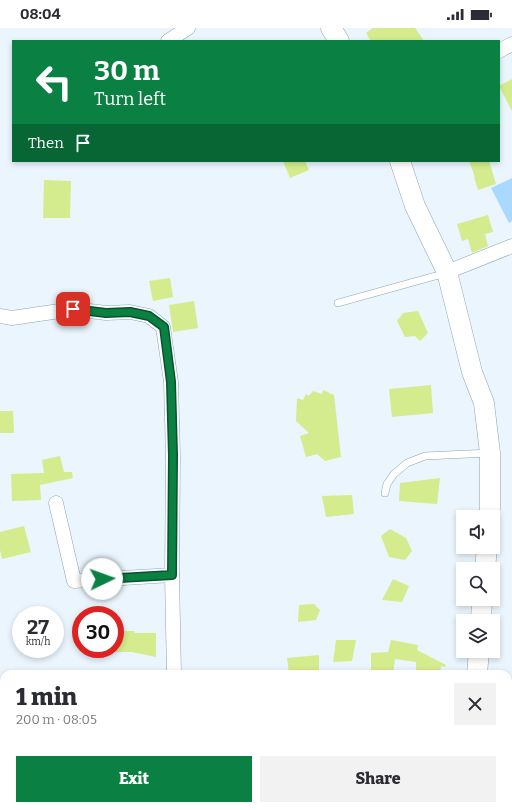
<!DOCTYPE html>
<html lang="en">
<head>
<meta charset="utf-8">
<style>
	:root { --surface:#fff; --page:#f2f2f3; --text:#2b2b33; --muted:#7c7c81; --accent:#0b8043 }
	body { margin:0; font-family:Bitter,serif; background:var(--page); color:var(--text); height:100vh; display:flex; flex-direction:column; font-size:15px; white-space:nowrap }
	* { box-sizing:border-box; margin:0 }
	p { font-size:13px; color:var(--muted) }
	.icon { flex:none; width:22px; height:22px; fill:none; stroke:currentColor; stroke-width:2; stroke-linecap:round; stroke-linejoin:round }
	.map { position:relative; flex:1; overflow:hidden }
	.drawer { position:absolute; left:0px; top:642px; width:512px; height:140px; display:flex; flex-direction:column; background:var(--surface); border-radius:12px 12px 0 0; box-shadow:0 2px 6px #0003 }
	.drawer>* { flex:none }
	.hud { position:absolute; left:12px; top:12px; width:488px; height:122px; border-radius:0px; box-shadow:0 2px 6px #0003; background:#0b8043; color:#fff; overflow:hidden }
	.controls { position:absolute; left:456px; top:482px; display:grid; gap:8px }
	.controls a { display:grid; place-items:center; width:44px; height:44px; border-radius:0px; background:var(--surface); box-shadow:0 2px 6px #0003; font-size:20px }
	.speed { position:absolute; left:12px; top:578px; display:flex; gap:8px; font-size:20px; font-weight:700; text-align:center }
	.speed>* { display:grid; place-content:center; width:52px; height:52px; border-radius:50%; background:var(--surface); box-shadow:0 2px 6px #0003; line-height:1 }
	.speed small { font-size:10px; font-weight:400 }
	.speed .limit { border:6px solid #d22; background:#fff; color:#111 }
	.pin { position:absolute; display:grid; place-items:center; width:34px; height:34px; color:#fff; margin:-17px; border-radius:8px; box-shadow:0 2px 6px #0006 }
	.me { position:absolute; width:44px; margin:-22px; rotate:87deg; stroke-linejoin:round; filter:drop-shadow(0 0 3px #0008) }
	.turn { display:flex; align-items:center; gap:14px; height:84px; padding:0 16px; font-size:18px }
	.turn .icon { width:52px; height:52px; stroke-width:2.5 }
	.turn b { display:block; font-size:28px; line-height:34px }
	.then { display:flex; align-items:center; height:38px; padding:0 16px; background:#0003; gap:8px; font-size:15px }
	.round { display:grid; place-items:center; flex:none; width:42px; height:42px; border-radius:0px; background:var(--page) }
	.overview { display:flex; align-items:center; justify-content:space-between; height:68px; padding:0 16px }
	h1 { font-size:24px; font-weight:800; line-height:30px }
	.cta { display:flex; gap:8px; margin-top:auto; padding:8px 16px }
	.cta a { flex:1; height:46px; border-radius:0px; background:var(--accent); color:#fff; font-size:16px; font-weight:800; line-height:46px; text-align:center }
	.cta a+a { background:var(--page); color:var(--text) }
	.status { display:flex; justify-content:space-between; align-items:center; height:28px; padding:0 20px; background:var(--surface); direction:ltr }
	.status svg { height:11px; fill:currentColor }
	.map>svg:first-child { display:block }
	.green { fill:#a9d9fe }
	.building { fill:#d4ec8d }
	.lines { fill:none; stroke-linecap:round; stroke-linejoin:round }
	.lane-casing { stroke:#8ca5b7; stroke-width:8 }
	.street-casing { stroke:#8ca5b7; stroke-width:15 }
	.secondary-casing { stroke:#8ca5b7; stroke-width:21 }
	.primary-casing { stroke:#8ca5b7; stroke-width:23 }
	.lane { stroke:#fff; stroke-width:7 }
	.street { stroke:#fff; stroke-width:14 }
	.secondary { stroke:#fff; stroke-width:20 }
	.primary { stroke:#fff; stroke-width:22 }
	.route-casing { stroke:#07532c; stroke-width:10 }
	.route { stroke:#0b8043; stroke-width:7 }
</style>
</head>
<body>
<div class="status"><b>08:04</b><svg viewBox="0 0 49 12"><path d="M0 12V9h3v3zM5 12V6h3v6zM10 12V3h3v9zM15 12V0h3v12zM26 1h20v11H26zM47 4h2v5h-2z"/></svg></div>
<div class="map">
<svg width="512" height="782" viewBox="0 0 512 782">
	<rect width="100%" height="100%" fill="#eaf5fd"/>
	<polygon class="green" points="512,150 512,193 509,195 491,160"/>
	<g class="building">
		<polygon points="373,0 415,0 424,13 371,13 366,5"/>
		<polygon points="512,51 512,83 499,58"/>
		<polygon points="283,133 305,133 309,142 290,150"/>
		<polygon points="469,133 489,133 496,156 478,162 474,149 475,149"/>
		<polygon points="44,152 71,153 70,190 43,190"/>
		<polygon points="488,187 493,204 485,206 488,218 472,225 468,211 462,213 457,196"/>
		<polygon points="170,250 173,269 153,273 149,253"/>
		<polygon points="194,273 198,300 173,304 169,277"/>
		<polygon points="418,283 428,305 420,313 415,308 405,309 397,293 403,285"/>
		<polygon points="431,357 433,385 392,389 389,361"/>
		<polygon points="323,362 334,367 341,429 325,433 317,426 306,429 300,408 309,405 296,393 297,370 303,372 306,366 309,368 313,363 322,366"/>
		<polygon points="0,383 13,383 14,405 0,405"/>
		<polygon points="60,428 64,444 72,444 73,450 40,457 41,472 12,473 11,446 44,445 42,432"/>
		<polygon points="440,450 437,476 399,473 400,455"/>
		<polygon points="352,467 354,486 326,489 322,468"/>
		<polygon points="24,498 31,524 2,531 0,522 0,504"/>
		<polygon points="390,501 406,510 412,523 405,532 389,529 381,508"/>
		<polygon points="393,551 409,558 402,574 382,572"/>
		<polygon points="314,576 320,582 316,592 298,594 299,577"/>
		<polygon points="115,603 134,603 135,605 156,605 156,629 132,624 115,624"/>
		<polygon points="336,612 356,612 352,633 333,634"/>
		<polygon points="391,612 418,617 417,622 446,637 445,639 441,638 440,646 416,646 416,634 395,631 393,646 371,646 371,625 388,624"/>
		<polygon points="319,627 319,646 289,646 287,630"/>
	</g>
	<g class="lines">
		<g class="lane-casing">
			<g id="lane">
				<polyline points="338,275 446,245"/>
				<polyline points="385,465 387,456 394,446 407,435 425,428 490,425"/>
				<polyline points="26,778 30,779 58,779 62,780 65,782"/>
			</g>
		</g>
		<g class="street-casing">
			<g id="street">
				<polyline points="168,13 188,0"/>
				<polyline points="499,23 512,16"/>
				<polyline points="447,244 512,218"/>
				<polyline points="0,288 12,290 73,281 106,285 130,284 149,288 163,299 171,354 173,428 172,547 174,646"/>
				<polyline points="56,475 74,553 172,547"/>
				<polyline points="226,778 226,782"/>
				<polyline points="467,782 467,778"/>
			</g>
		</g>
		<g class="secondary-casing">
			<g id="secondary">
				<polyline points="331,0 339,13"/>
				<polyline points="400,133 415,178 447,244 472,344 484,375 490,425 490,479 489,489"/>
				<polyline points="485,541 487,519"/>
				<polyline points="481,593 482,571"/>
				<polyline points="477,646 479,623"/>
			</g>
		</g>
		<g class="primary-casing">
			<g id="primary">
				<polyline points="508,745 512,745"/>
				<polyline points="250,782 261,778"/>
			</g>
		</g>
		<use href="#lane" class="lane"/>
		<use href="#street" class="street"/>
		<use href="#secondary" class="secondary"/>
		<use href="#primary" class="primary"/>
	</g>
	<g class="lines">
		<g class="route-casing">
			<polyline id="route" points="73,281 106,285 130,284 149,288 164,299 171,354 173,428 172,547 102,551"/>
		</g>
		<use href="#route" class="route"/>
	</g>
</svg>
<div class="controls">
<a><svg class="icon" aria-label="sound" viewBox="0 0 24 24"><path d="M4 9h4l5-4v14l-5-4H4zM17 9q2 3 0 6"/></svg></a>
<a><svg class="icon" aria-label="search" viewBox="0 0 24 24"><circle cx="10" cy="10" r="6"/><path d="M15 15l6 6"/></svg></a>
<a><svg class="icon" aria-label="layers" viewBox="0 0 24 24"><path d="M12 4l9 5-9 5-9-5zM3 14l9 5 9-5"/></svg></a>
</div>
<div class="speed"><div>27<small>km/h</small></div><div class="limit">30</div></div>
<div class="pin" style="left:73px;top:281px;background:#d93025"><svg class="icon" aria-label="arrive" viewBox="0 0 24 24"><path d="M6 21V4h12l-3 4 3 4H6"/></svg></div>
<svg class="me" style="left:102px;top:551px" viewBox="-20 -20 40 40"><circle r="19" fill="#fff"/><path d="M0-13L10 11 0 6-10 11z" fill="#0b8043"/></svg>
<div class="hud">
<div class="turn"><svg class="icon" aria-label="left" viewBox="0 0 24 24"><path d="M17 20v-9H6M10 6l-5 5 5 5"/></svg><div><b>30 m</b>Turn left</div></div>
<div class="then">Then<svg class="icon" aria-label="arrive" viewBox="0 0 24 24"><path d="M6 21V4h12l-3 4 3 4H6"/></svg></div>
</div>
<section class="drawer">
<div class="overview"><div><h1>1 min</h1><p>200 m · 08:05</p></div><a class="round"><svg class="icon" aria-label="close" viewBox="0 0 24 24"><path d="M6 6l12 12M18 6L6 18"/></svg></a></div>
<div class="cta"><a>Exit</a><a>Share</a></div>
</section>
</div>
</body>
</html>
